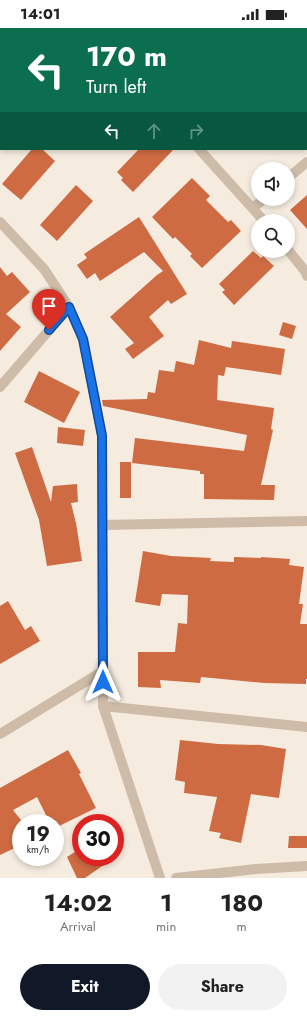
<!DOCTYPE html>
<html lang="en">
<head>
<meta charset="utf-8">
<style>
	:root { --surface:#fff; --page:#f2f2f2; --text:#222; --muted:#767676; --accent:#111827 }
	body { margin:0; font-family:Jost,sans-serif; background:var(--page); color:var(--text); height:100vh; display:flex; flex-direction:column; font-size:15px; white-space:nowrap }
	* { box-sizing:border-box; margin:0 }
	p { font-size:13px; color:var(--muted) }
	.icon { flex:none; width:22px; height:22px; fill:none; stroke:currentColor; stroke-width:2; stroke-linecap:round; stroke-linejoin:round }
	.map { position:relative; height:850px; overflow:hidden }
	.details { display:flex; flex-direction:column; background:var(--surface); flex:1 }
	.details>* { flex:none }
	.guide { position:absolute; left:0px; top:0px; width:307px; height:122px; box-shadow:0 2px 6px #0003; background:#0b6e4f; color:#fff; overflow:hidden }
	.buttons { position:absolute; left:251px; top:134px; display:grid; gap:8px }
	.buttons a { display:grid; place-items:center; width:44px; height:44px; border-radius:50%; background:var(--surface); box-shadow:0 2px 6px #0003; font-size:20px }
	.speed { position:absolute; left:12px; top:786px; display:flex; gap:8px; font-size:20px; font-weight:700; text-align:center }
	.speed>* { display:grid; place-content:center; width:52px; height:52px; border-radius:50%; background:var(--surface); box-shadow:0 2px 6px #0003; line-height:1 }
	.speed small { font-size:10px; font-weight:400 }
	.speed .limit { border:6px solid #d22; background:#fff; color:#111 }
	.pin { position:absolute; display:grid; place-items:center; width:34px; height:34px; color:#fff; margin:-41px -17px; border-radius:50% 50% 50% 0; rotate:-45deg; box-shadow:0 0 4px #0007 }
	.pin .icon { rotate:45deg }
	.me { position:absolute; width:44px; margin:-22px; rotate:0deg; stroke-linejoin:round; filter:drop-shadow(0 0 3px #0008) }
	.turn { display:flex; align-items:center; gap:14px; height:84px; padding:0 20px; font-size:18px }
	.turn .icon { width:52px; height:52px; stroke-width:2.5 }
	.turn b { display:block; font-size:28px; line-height:34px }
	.lanes { display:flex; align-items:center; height:38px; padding:0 20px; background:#0003; justify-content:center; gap:20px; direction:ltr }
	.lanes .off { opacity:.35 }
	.eta { display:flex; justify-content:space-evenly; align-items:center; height:68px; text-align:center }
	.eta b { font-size:24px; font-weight:700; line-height:28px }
	.button { display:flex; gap:8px; margin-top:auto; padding:8px 20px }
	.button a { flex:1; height:46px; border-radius:24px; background:var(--accent); color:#fff; font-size:16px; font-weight:700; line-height:46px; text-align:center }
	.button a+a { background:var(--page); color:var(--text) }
	.status { display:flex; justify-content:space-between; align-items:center; height:28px; padding:0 20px; background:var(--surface); direction:ltr }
	.status svg { height:11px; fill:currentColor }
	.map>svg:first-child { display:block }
	.building { fill:#ce6b43 }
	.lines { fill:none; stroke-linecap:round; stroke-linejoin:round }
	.minor { stroke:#cebca9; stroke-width:10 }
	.route-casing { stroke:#114b97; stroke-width:10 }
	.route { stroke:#1a73e8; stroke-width:7 }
</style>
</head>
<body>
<div class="status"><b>14:01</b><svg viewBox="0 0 49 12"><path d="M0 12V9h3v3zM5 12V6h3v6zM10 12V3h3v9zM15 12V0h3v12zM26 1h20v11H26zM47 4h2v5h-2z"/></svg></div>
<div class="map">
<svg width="307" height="850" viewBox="0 0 307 850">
	<rect width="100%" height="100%" fill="#f5ebde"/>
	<g class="building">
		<polygon points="32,121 42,121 55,133 21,172 2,156"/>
		<polygon points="139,121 174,121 133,164 121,152 123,150 117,144"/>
		<polygon points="192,150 210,168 206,172 228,194 231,192 241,203 202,240 190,228 192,226 175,209 173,211 152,189"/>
		<polygon points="76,157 93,173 57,213 40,197"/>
		<polygon points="307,167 307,201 290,182"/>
		<polygon points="139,189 187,266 171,276 168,272 149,289 164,308 133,331 125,321 134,315 110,289 157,247 163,243 144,224 100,253 95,245 87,251 77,237 87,230 84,226"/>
		<polygon points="253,223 261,230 263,228 274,238 234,277 222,264 225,262 219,256"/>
		<polygon points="0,239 7,248 12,244 30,264 6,286 21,299 0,323"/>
		<polygon points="283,294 296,298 292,311 279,307"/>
		<polygon points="199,312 231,320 232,313 285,321 281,347 226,339 224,348 218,347 217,372 274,380 271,401 273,402 261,457 275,457 274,472 204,471 204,446 200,446 200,443 132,435 135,410 244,423 247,407 103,378 102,372 147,371 148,364 155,365 159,342 174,344 176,333 194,337"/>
		<polygon points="39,343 80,364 64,395 24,374"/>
		<polygon points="58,399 85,402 83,418 57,415"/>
		<polygon points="32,419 51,474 53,458 77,456 78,474 71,475 76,495 82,533 47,538 39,492 15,425"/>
		<rect x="120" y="434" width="11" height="36"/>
		<polygon points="143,523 171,528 211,530 210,533 234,534 234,529 261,530 261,529 290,531 289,537 304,539 299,576 303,576 300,596 307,596 307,651 306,651 306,656 264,655 201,649 200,655 160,652 161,660 138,659 138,624 175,624 178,595 187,596 188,567 162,566 160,578 135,574"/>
		<polygon points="8,573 25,602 31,598 40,613 0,636 0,578"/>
		<polygon points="180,712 218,716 261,717 286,721 279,770 251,766 241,815 219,810 221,805 209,803 217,769 184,765 185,754 175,752"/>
		<polygon points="68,722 81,745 79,746 96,780 55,800 55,795 50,795 37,769 13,782 21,792 21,817 0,827 0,760"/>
		<polygon points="289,808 307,808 307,820 288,820"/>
		<polygon points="81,820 81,829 115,829 85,850 77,850 67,829"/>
	</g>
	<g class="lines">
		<g class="minor">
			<polyline points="86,0 87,1"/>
			<polyline points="199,121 264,193"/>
			<polyline points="288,150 307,134"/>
			<polyline points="253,180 264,171"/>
			<polyline points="0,194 44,241 69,279 83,311 102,407 103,678 160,850"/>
			<polyline points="288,222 305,243 307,248"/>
			<polyline points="0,359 69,279"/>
			<polyline points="102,497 307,493"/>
			<polyline points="103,678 307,699"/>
			<polyline points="0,706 103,643"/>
			<polyline points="176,850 256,841 307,838"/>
		</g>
	</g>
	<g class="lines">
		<g class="route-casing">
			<polyline id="route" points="49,302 69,279 83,311 102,408 103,654"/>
		</g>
		<use href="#route" class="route"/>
	</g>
</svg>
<div class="buttons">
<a><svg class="icon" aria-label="sound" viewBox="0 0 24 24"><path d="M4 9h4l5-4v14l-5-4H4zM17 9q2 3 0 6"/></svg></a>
<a><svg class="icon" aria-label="search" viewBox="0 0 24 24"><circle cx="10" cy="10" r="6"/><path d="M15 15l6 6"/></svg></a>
</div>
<div class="speed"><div>19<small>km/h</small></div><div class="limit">30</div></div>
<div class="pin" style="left:49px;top:302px;background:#d93025"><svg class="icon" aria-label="arrive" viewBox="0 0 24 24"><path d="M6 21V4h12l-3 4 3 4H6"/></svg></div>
<svg class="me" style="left:103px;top:654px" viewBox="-20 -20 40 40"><path d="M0-17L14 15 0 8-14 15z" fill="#1a73e8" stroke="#fff" stroke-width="4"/></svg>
<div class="guide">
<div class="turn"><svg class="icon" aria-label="left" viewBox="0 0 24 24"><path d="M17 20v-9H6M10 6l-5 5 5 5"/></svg><div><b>170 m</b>Turn left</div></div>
<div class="lanes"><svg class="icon" aria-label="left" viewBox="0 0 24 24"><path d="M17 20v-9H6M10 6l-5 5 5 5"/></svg><svg class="icon off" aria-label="ahead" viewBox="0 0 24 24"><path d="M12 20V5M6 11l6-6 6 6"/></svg><svg class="icon off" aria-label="right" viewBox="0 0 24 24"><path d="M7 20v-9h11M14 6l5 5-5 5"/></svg></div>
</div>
</div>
<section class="details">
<div class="eta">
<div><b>14:02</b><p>Arrival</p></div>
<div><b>1</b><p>min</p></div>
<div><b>180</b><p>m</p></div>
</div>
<div class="button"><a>Exit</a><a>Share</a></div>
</section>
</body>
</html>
